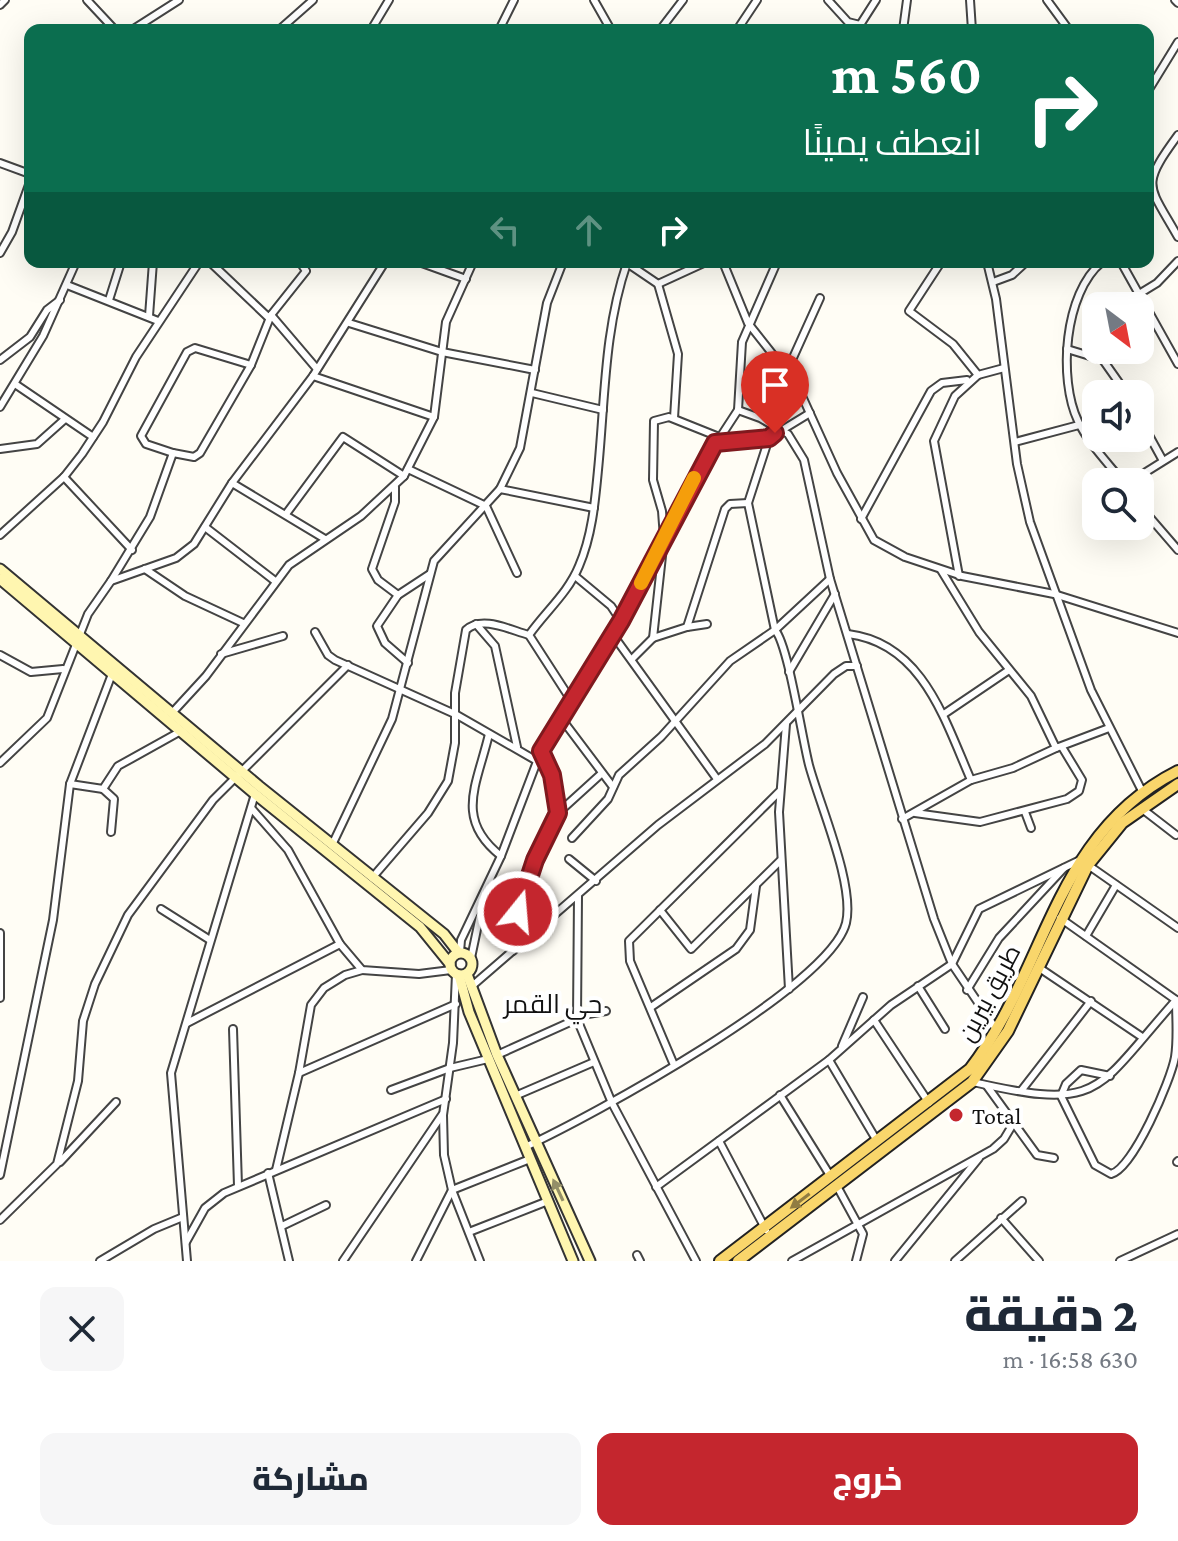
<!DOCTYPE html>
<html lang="ar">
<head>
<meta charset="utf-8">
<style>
	:root { --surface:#fff; --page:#f6f6f7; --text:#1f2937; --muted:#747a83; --accent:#c4262e }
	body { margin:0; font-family:"Crimson Pro",Cairo,serif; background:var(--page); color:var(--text); direction:rtl; height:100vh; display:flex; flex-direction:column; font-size:30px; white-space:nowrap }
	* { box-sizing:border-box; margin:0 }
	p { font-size:26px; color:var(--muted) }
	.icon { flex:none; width:44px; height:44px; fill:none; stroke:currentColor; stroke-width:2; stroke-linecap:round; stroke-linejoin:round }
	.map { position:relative; height:1261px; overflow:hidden; direction:ltr }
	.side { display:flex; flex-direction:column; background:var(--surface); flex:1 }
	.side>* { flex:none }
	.hud { position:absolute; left:24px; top:24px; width:1130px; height:244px; border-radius:16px; box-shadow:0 8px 32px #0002; direction:rtl; background:#0b6e4f; color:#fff; overflow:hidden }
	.needle { width:52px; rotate:148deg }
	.fabs { position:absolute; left:1082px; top:292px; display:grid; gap:16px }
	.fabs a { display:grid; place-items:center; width:72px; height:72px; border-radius:16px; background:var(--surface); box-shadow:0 8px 32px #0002; font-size:40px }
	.pin { position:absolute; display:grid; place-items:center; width:68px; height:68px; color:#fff; margin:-82px -34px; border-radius:50% 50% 50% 0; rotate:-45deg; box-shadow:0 0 8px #0007 }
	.pin .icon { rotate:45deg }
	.me { position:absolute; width:88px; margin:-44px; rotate:17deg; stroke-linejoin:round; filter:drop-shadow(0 0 6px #0008) }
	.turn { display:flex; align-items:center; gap:28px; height:168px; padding:0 40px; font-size:36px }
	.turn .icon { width:104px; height:104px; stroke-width:2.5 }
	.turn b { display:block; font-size:56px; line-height:68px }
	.lanes { display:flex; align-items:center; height:76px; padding:0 40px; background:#0003; justify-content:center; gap:40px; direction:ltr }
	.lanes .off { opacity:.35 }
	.round { display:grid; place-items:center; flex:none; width:84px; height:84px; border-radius:16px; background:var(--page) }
	.head { display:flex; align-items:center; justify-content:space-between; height:136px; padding:0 40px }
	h1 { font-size:48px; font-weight:800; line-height:60px }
	.action { display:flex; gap:16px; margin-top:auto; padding:16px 40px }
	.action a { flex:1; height:92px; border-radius:16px; background:var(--accent); color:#fff; font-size:32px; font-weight:800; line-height:92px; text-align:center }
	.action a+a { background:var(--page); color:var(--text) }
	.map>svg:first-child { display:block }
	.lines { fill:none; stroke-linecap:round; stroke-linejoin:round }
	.street-casing { stroke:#444; stroke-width:10 }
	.secondary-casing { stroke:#333; stroke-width:13 }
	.primary-casing { stroke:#222; stroke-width:14 }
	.street { stroke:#fff; stroke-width:6 }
	.secondary { stroke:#fff6b0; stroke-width:9 }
	.primary { stroke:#f9d66b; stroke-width:10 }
	.oneway { fill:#948f68 }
	.oneway2 { fill:#917d42 }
	.route-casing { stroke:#7f191e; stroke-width:20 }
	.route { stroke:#c4262e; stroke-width:14 }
	.slow { stroke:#f59e0b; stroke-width:14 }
	.poi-dot { fill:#c4262e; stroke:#fff; stroke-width:3 }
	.labels { text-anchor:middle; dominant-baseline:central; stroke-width:8; stroke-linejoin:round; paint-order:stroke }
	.street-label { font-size:24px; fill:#111; stroke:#fff }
	.poi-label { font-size:24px; fill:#111; stroke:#fff; text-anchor:start }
	.neighbourhood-label { font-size:26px; fill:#111; stroke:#fff }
</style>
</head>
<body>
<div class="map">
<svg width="1178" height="1261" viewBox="0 0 1178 1261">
	<rect width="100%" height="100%" fill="#fffdf5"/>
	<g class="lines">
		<g class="street-casing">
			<g id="street">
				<polyline points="87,0 115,30"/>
				<polyline points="594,0 611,30"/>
				<polyline points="828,0 848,22 860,25 876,0"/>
				<polyline points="970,0 972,30"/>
				<polyline points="1047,0 1069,30"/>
				<polyline points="1175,0 1178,3"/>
				<polyline points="0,5 5,0"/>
				<polyline points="132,30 179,0"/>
				<polyline points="279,30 313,0"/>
				<polyline points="371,30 389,0"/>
				<polyline points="499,30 514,0"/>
				<polyline points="660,30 683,0"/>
				<polyline points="737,30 757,0"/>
				<polyline points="903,30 907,0"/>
				<polyline points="1148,91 1178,42"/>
				<path d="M1178 135C1140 187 1148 184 1178 237"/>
				<polyline points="0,163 30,174"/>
				<polyline points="0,253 12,232 30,182"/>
				<polyline points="210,262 269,318"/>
				<polyline points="419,262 466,279"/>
				<polyline points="723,262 748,323 797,385 837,473 874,540 905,557 962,576 1054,594 1178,633"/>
				<polyline points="941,262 909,311 953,344 978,375 1004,368"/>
				<polyline points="987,262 996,299 1017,464 1030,522 1091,690 1142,791"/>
				<path d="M1102 262C1064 293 1058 379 1078 421 1088 443 1108 463 1123 482"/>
				<polyline points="1121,262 1178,364"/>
				<polyline points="993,282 1012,275 1026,262"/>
				<polyline points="658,284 678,354 674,418"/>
				<polyline points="67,285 158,321"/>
				<polyline points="1139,294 1157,283 1178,261"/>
				<polyline points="109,300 121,262"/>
				<polyline points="271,315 317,369"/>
				<polyline points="149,316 153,262"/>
				<polyline points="349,323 442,352 535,370"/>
				<polyline points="1067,349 1103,360 1127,394"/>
				<polyline points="0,360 30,337 47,310 60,300"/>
				<polyline points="787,371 820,298"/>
				<polyline points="313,376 434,417"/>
				<polyline points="15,384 93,437"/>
				<polyline points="532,393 603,410"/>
				<polyline points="0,407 43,336 76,262"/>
				<polyline points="738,410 742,342 777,262"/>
				<polyline points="1140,419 1162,459"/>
				<polyline points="769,438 748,503 775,630"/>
				<polyline points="1015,442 1079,425"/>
				<polyline points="715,443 769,438 810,413"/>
				<polyline points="0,449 37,444 65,419"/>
				<polyline points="173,453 146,444 141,436 187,352 195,348 251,365"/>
				<polyline points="408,469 486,506 517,573"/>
				<polyline points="64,477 132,550"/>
				<polyline points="1130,482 1178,452"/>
				<polyline points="232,483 325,539"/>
				<polyline points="395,487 395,502 372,569 378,580 398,595"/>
				<polyline points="500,489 594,508"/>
				<polyline points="748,503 730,504 725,509 687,627 653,638 664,538 695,476 738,410 760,418 788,434 804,460 830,579 934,919 952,964 996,1029"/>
				<polyline points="1140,506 1178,550"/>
				<polyline points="286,514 343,437 404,476"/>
				<polyline points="861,519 931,391 942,383 967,380"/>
				<polyline points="205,527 275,581"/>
				<polyline points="0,535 64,477 82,454 103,422 136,357 199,262"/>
				<polyline points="145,569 185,596 243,623"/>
				<polyline points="941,570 979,632 1031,696 1056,748 1109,728"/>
				<polyline points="575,576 611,606 621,621"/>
				<polyline points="959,576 934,441 955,396 978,375"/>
				<polyline points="111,581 150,517 173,453 194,457 200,453 251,365 271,315 306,271 300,262"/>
				<polyline points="476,624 495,646 517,747"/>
				<polyline points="687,627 707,624"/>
				<polyline points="775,630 830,579"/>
				<polyline points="315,632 328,655 335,660 457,715 537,761"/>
				<path d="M848 634C923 643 945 721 971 780"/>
				<polyline points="613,635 717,779"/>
				<polyline points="221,654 283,636"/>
				<polyline points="0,655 31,672 63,669"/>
				<polyline points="632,659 653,638"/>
				<polyline points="408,663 385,643 377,626 398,595 430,574"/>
				<polyline points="789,672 835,594"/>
				<path d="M571 700 529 635C546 611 568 593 579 566 592 536 595 502 598 470 605 400 604 330 627 263L658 284 706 262"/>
				<polyline points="172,713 206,676 289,565 361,516 404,476 434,417 446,322 473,262"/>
				<polyline points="944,714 1009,670"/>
				<polyline points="786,724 779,812 789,989"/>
				<path d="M489 734C477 785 454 819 501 856"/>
				<polyline points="0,763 47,718 88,614 111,581 176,558 194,544 232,483 313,376 385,262"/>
				<polyline points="70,784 103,789 118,766 181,731"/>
				<polyline points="613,787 561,718 613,635 664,538 662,511 653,480 654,421 669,417 719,437"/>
				<polyline points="103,789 114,799 111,832"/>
				<polyline points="1141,808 1176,835"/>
				<polyline points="252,809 288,850 340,944 362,970 419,974 451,970"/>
				<polyline points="1025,812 1031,828"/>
				<polyline points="558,813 601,774"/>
				<polyline points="915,813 980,822 1067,799 1079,791 1082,780 1062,747"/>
				<polyline points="902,819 971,780 1013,768 1056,748"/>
				<polyline points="332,845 392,719 434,561 500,489 520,448 547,303 563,262"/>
				<polyline points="569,859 596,881"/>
				<polyline points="1088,865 1178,928"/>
				<path d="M372 878 428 813 448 781 455 743V693L466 630C482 615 510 630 529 635"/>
				<polyline points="578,896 577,1019 612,1103 696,1261"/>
				<polyline points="161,909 210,940"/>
				<polyline points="660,910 691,949 780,861"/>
				<path d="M1060 918 1176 1000C1176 1019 1178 1038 1175 1057 1171 1080 1133 1169 1111 1174L1095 1165 1061 1096 1066 1084 1081 1070 1110 1076"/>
				<polyline points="0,933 0,998"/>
				<polyline points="1086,936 1116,885"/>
				<polyline points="513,951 525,885 558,813 552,775 541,751"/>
				<polyline points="460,952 461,940 501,856 541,751 561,718"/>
				<polyline points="471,958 483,901"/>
				<polyline points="1038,967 1142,1037"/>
				<polyline points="456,974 453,1043 443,1115 444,1155 452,1190 480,1261"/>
				<polyline points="472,986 658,825 765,744 834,674 846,666 857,666"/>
				<polyline points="918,986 945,1029"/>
				<polyline points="967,990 999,938 1064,868"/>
				<polyline points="651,1007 736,949 750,930 756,886"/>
				<polyline points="874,1020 929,1103"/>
				<polyline points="187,1023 340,944"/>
				<polyline points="233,1029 238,1186"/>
				<polyline points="842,1046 863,997"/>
				<polyline points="497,1055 588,1014 606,1011"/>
				<polyline points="829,1060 877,1141"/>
				<polyline points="674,1065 630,961 629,941 779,792"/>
				<polyline points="299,1073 456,1004"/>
				<path d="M973 1082C1103 1112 1095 1091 1176 1000"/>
				<polyline points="987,1086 1037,1155 1054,1158"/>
				<polyline points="391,1090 450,1068 488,1059"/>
				<polyline points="1021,1091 1091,1001"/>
				<polyline points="780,1095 831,1177"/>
				<polyline points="515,1096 594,1062"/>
				<polyline points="719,1141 766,1230"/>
				<path d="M525 1147C590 1117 830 987 846 923 855 885 820 806 809 765 802 738 788 644 775 630L730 661 661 737 619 775 608 799 572 838"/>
				<polyline points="60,1162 116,1102"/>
				<polyline points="1177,1162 1178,1161"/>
				<polyline points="276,1170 299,1073 311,1005 324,988 345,975 362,970"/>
				<polyline points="268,1173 289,1261"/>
				<polyline points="0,1175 53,920 70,784 112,674"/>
				<polyline points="656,1187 829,1060 891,1005 952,964 979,909 1078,861"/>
				<polyline points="838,1188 863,1234 856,1261"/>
				<polyline points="1001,1218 1039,1261"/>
				<polyline points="0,1220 57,1164 78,1081 83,1021 95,984 128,915 213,800 348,665"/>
				<polyline points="282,1226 326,1205"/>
				<polyline points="469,1232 548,1201"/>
				<polyline points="186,1242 205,1208 224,1193 446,1099"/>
				<polyline points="637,1255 640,1261"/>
				<polyline points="100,1261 154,1229 183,1217"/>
				<polyline points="187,1261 171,1073 255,794"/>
				<polyline points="343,1261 442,1115"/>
				<polyline points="416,1261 452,1190 530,1159"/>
				<polyline points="792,1261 993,1149 1004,1139 1013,1124"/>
				<polyline points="895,1261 979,1158"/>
				<polyline points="955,1261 1022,1201"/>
				<polyline points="1120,1261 1178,1234"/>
			</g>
		</g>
		<g class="secondary-casing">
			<g id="secondary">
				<polyline points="0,569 259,786 444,934 458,952"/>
				<polyline points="0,579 255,794 420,927 450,964"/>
				<circle cx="461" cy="964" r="11"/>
				<polyline points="467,974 497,1055 590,1261"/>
				<polyline points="459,975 469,1012 573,1261"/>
			</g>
		</g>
		<g class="primary-casing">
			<g id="primary">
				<path d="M720 1261 970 1069C1048 968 1053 834 1178 771"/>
				<polyline points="738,1261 972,1082 1008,1031 1088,865 1122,823 1178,784"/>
			</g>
		</g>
		<use href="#street" class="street"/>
		<use href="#secondary" class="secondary"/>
		<use href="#primary" class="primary"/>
	</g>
	<defs><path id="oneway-solid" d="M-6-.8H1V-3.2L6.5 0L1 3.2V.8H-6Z" transform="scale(2)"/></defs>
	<use class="oneway" href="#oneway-solid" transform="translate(558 1190) rotate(-115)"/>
	<use class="oneway2" href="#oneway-solid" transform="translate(800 1201) rotate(143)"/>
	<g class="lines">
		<g class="route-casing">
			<polyline id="route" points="518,912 535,860 558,813 552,775 541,751 621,621 715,443 769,438 775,433"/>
		</g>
		<use href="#route" class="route"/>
		<polyline class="slow" points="641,583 694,478"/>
	</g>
	<circle class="poi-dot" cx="956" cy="1115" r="8"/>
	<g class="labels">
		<g class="street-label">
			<text transform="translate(989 993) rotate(-62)">طريق بيرين</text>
		</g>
		<g class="poi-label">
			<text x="972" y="1115">Total</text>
		</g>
		<g class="neighbourhood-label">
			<text x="553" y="1004">حي القمر</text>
		</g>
	</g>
</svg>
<div class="fabs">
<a><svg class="needle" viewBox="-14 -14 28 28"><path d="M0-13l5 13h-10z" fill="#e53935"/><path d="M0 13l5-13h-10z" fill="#747a83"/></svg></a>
<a><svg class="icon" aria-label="sound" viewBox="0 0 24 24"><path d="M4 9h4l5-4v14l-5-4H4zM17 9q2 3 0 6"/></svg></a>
<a><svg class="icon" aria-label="search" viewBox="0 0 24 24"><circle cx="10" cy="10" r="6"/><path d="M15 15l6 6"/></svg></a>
</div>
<div class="pin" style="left:775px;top:433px;background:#d93025"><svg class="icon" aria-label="arrive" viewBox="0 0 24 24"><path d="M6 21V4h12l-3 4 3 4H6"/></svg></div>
<svg class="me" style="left:518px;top:912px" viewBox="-20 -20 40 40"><circle r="17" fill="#c4262e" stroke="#fff" stroke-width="3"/><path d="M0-11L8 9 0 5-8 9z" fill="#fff"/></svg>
<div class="hud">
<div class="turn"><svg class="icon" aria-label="right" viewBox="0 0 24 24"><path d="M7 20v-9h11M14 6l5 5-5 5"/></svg><div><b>560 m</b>انعطف يمينًا</div></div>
<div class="lanes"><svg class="icon off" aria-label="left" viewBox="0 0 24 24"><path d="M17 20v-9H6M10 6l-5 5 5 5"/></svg><svg class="icon off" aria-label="ahead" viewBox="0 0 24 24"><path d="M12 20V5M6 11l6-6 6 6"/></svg><svg class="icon" aria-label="right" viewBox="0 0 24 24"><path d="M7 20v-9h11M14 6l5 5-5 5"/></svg></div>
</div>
</div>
<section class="side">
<div class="head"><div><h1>2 دقيقة</h1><p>630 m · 16:58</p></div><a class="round"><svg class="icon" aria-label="close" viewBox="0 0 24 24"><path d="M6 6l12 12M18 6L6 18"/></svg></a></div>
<div class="action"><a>خروج</a><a>مشاركة</a></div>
</section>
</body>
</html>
